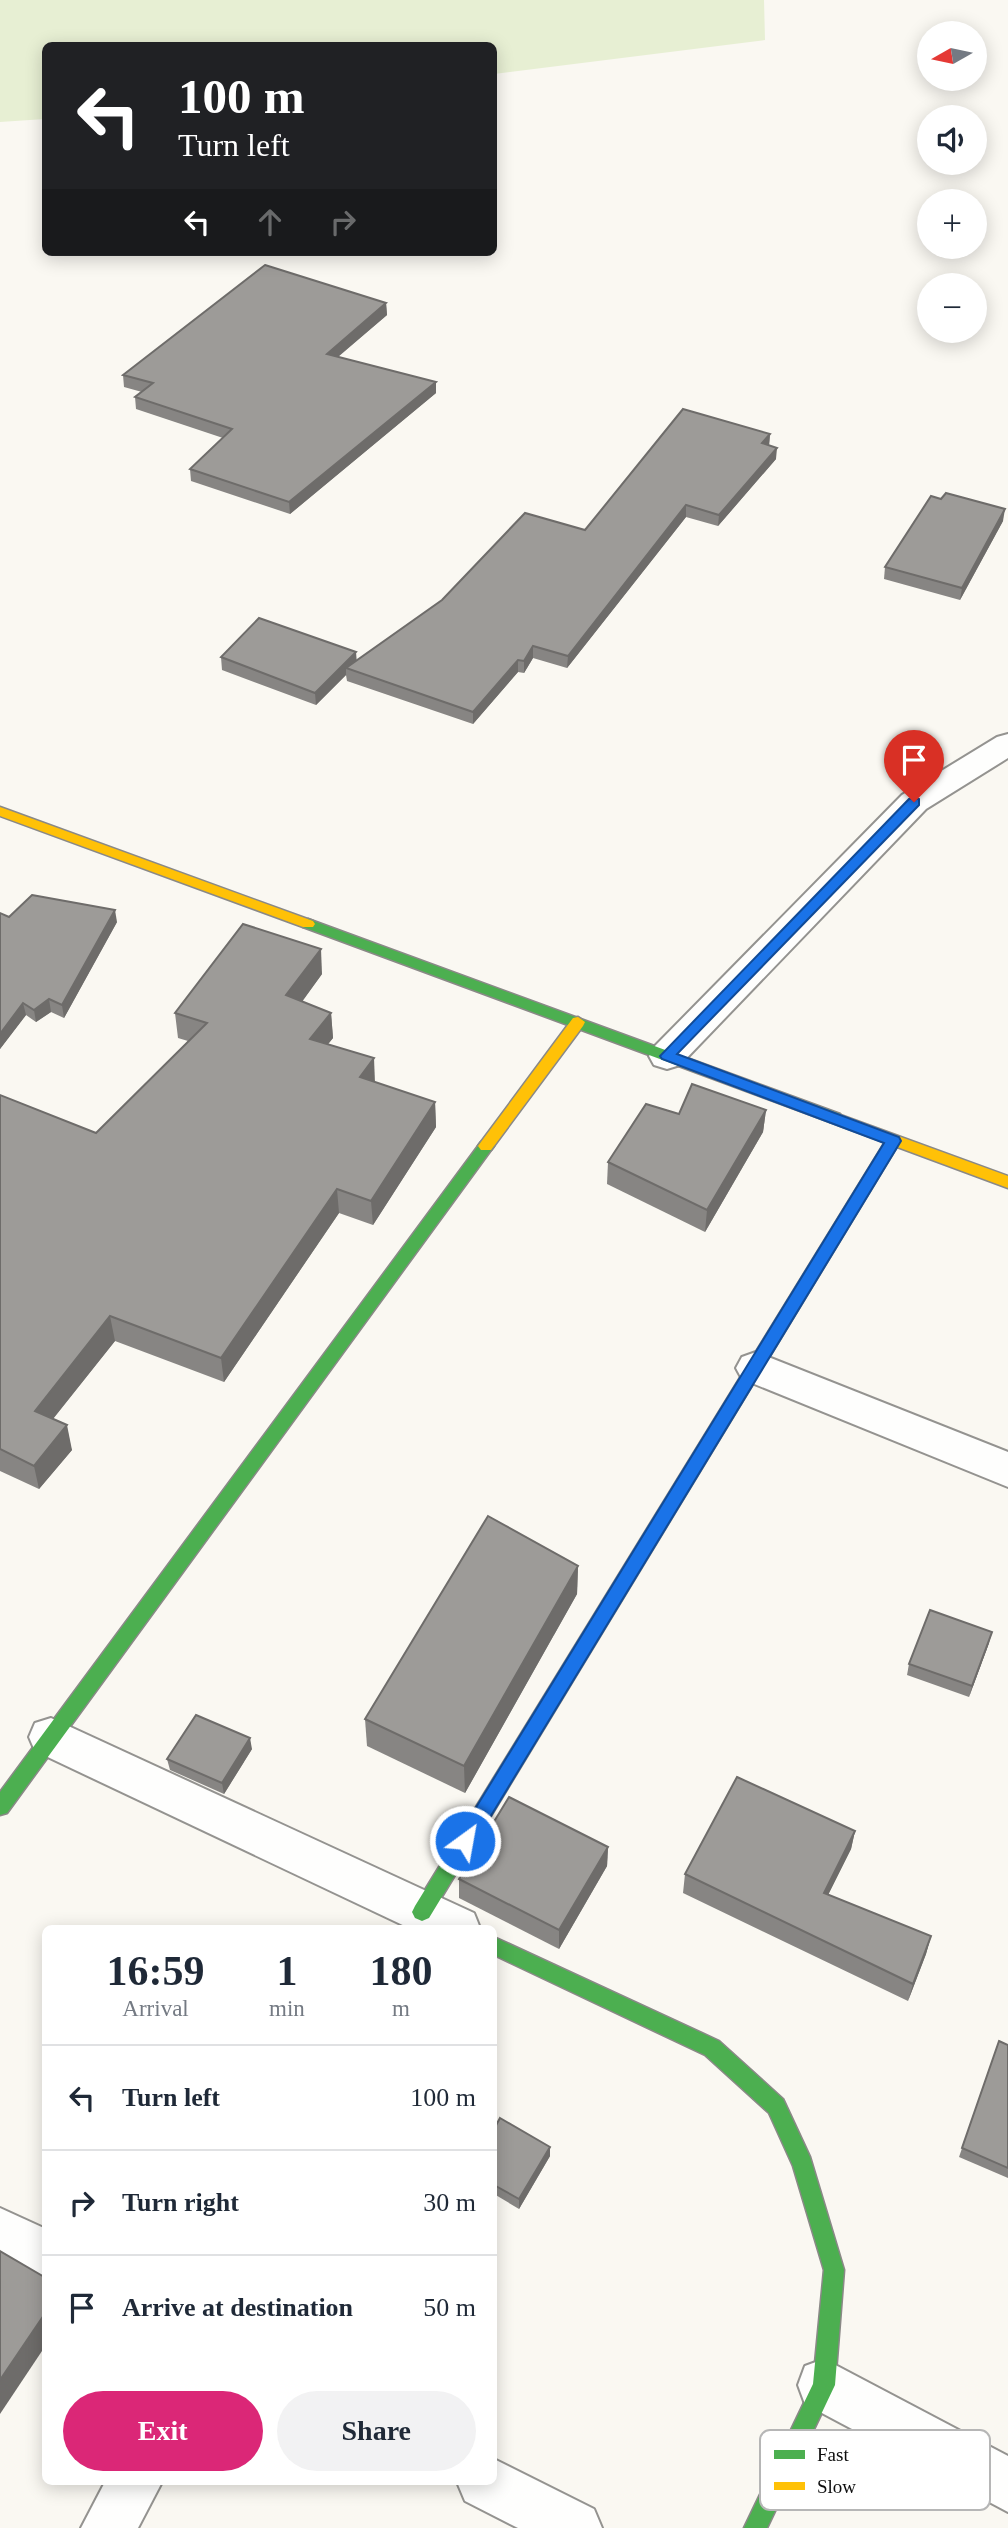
<!DOCTYPE html>
<html lang="en">
<head>
<meta charset="utf-8">
<style>
	:root { --surface:#fff; --page:#f2f2f3; --text:#1f2937; --muted:#747a83; --line:#e0e1e3; --accent:#db2777 }
	body { margin:0; font-family:Georgia,serif; background:var(--page); color:var(--text); height:100vh; display:flex; flex-direction:column; font-size:26px; white-space:nowrap }
	* { box-sizing:border-box; margin:0 }
	p { font-size:23px; color:var(--muted) }
	.icon { flex:none; width:38px; height:38px; fill:none; stroke:currentColor; stroke-width:2; stroke-linecap:round; stroke-linejoin:round }
	.map { position:relative; flex:1; overflow:hidden }
	.side { position:absolute; left:42px; top:1925px; width:455px; height:560px; display:flex; flex-direction:column; background:var(--surface); border-radius:10px; box-shadow:0 4px 18px #0003 }
	.side>* { flex:none }
	.guide { position:absolute; left:42px; top:42px; width:455px; height:214px; border-radius:10px; box-shadow:0 4px 18px #0003; background:#202124; color:#fff; overflow:hidden }
	.needle { width:46px; rotate:261deg }
	.buttons { position:absolute; left:917px; top:21px; display:grid; gap:14px }
	.buttons a { display:grid; place-items:center; width:70px; height:70px; border-radius:50%; background:var(--surface); box-shadow:0 4px 18px #0003; font-size:35px }
	.pin { position:absolute; display:grid; place-items:center; width:60px; height:60px; color:#fff; margin:-72px -30px; border-radius:50% 50% 50% 0; rotate:-45deg; box-shadow:0 0 7px #0007 }
	.pin .icon { rotate:45deg }
	.me { position:absolute; width:77px; margin:-38px; rotate:32deg; stroke-linejoin:round; filter:drop-shadow(0 0 5px #0008) }
	.turn { display:flex; align-items:center; gap:24px; height:147px; padding:0 21px; font-size:32px }
	.turn .icon { width:91px; height:91px; stroke-width:2.5 }
	.turn b { display:block; font-size:49px; line-height:60px }
	.lanes { display:flex; align-items:center; height:66px; padding:0 21px; background:#0003; justify-content:center; gap:35px; direction:ltr }
	.lanes .off { opacity:.35 }
	.eta { display:flex; justify-content:space-evenly; align-items:center; height:119px; text-align:center }
	.eta b { font-size:42px; font-weight:700; line-height:49px }
	.button { display:flex; gap:14px; margin-top:auto; padding:14px 21px }
	.button a { flex:1; height:80px; border-radius:42px; background:var(--accent); color:#fff; font-size:28px; font-weight:700; line-height:80px; text-align:center }
	.button a+a { background:var(--page); color:var(--text) }
	ul { padding:0; list-style:none }
	li { display:flex; align-items:center; gap:21px; height:105px; padding:0 21px; border-top:2px solid var(--line) }
	li div { flex:1 }
	li b { display:block; font-size:26px }
	li em { font-style:normal }
	.map>svg:first-child { display:block }
	.green { fill:#e7efd3 }
	.lines { fill:none; stroke-linecap:round; stroke-linejoin:round }
	.street-casing { stroke:#949390; stroke-width:4 }
	.fast-casing { stroke:#8a8987; stroke-width:3 }
	.slow-casing { stroke:#8a8987; stroke-width:3 }
	.street { fill:#fefefd; fill-rule:evenodd }
	.fast { fill:#4caf50; fill-rule:evenodd }
	.slow { fill:#ffc107; fill-rule:evenodd }
	.wall { fill:#878583 }
	.shaded-wall { fill:#6e6c6a }
	.building { fill:#9d9b98; stroke:#6e6c6a; stroke-width:2 }
	.route { fill:#1a73e8; stroke:#114b97; stroke-width:2 }
	.key { fill:#fff; stroke:#b6b6b6; stroke-width:2 }
	.key-label { font-size:19px; fill:#0d0d0d }
</style>
</head>
<body>
<div class="map">
<svg width="1008" height="2528" viewBox="0 0 1008 2528">
	<rect width="100%" height="100%" fill="#faf8f2"/>
	<polygon class="green" points="0,0 764,0 765,40 494,74 494,46 46,46 45,119 0,122"/>
	<g class="lines">
		<g class="street-casing">
			<g id="street">
				<polygon points="1008,734 1008,758 926,809 680,1065 667,1069 654,1065 649,1056 654,1047 902,795 997,737"/>
				<polygon points="756,1352 1008,1452 1008,1487 742,1379 736,1368 742,1357"/>
				<polygon points="51,1718 474,1913 480,1928 409,1928 35,1751 29,1737 35,1723"/>
				<polygon points="0,2208 46,2229 46,2281 0,2260"/>
				<polygon points="824,2359 1008,2456 1008,2512 805,2404 798,2385 805,2366"/>
				<polygon points="494,2459 594,2509 602,2528 518,2528 465,2501 457,2482 494,2482"/>
				<polygon points="105,2482 162,2482 138,2528 81,2528"/>
			</g>
		</g>
		<g class="fast-casing">
			<g id="fast">
				<polygon points="308,919 840,1114 842,1118 840,1122 830,1122 303,927 301,924"/>
				<polygon points="893,1136 901,1141 898,1145 429,1918 422,1921 415,1918 412,1912 415,1906 888,1137"/>
				<polygon points="486,1141 491,1142 494,1146 491,1150 7,1813 0,1815 0,1792 481,1142"/>
				<polygon points="494,1937 719,2041 783,2099 810,2157 844,2270 835,2385 767,2528 744,2528 813,2384 824,2270 793,2166 769,2113 705,2055 494,1955"/>
			</g>
		</g>
		<g class="slow-casing">
			<g id="slow">
				<polygon points="0,807 313,921 315,924 313,927 303,927 0,816"/>
				<polygon points="578,1017 585,1022 583,1026 491,1150 481,1150 478,1146 481,1142 573,1018"/>
				<polygon points="835,1113 1008,1176 1008,1188 830,1122 828,1118"/>
			</g>
		</g>
		<use href="#street" class="street"/>
		<use href="#fast" class="fast"/>
		<use href="#slow" class="slow"/>
	</g>
	<g class="wall">
		<polygon points="386,303 387,315 338,357 436,393 290,514 191,481 190,469 223,438 136,409 135,397 142,392 124,387 123,375"/>
		<polygon points="770,434 769,445 776,459 718,526 686,517 567,668 533,658 524,673 518,672 473,724 347,681 346,675 316,705 222,670 221,657 357,661 585,530"/>
		<polygon points="941,499 1003,521 960,600 884,579 885,567"/>
		<polygon points="0,913 9,917 117,922 64,1018 51,1012 36,1022 26,1015 0,1049"/>
		<polygon points="322,974 302,1001 331,1013 333,1038 328,1044 375,1082 435,1102 436,1127 373,1225 339,1213 224,1382 115,1341 53,1419 72,1450 39,1489 0,1471 0,1095 96,1133 188,1041 178,1038 175,1013"/>
		<polygon points="766,1110 763,1132 705,1232 607,1184 608,1162"/>
		<polygon points="578,1566 577,1594 465,1793 367,1746 365,1719"/>
		<polygon points="989,1643 969,1697 907,1675 909,1664"/>
		<polygon points="252,1749 224,1794 170,1770 167,1759"/>
		<polygon points="855,1831 851,1849 828,1895 931,1936 926,1954 908,2001 683,1893 685,1874"/>
		<polygon points="608,1847 607,1866 559,1949 459,1898 459,1879"/>
		<polygon points="999,2041 1008,2045 1008,2178 959,2157"/>
		<polygon points="494,2129 550,2156 519,2209 494,2194"/>
	</g>
	<g class="shaded-wall">
		<polygon points="386,303 387,315 327,366 327,354"/>
		<polygon points="436,382 436,393 290,514 289,502"/>
		<polygon points="770,434 769,446 762,443"/>
		<polygon points="777,448 776,459 718,526 719,515"/>
		<polygon points="686,505 686,517 567,668 568,656"/>
		<polygon points="1005,509 1003,521 960,600 962,588"/>
		<polygon points="533,646 533,658 524,673 524,661"/>
		<polygon points="356,652 357,664 346,668 346,675 316,705 315,693"/>
		<polygon points="518,660 518,672 473,724 473,712"/>
		<polygon points="115,910 117,922 64,1018 62,1005"/>
		<polygon points="321,949 322,974 289,1020 286,995"/>
		<polygon points="49,999 51,1012 36,1022 34,1010"/>
		<polygon points="23,1003 26,1015 0,1049 0,1034"/>
		<polygon points="331,1013 333,1038 312,1064 310,1039"/>
		<polygon points="374,1058 375,1083 360,1077"/>
		<polygon points="435,1102 436,1127 373,1225 371,1201"/>
		<polygon points="766,1110 763,1132 705,1232 707,1210"/>
		<polygon points="337,1189 339,1213 224,1382 221,1358"/>
		<polygon points="110,1316 115,1341 40,1435 35,1411"/>
		<polygon points="67,1425 72,1450 39,1489 34,1466"/>
		<polygon points="578,1566 577,1594 465,1793 464,1766"/>
		<polygon points="992,1632 989,1643 969,1697 972,1686"/>
		<polygon points="250,1738 252,1749 224,1794 222,1783"/>
		<polygon points="855,1831 851,1849 820,1911 824,1893"/>
		<polygon points="608,1847 607,1866 559,1949 559,1930"/>
		<polygon points="931,1936 926,1954 908,2001 913,1984"/>
		<polygon points="550,2147 550,2156 519,2209 519,2199"/>
		<polygon points="46,2312 46,2345 0,2414 0,2380"/>
	</g>
	<g class="building">
		<polygon points="265,265 386,303 327,354 436,382 289,502 190,469 232,429 135,397 153,383 123,375"/>
		<polygon points="683,409 770,434 762,443 777,448 719,515 686,505 568,656 533,646 524,661 518,660 473,712 346,668 442,600 525,513 585,530"/>
		<polygon points="946,493 1005,509 962,588 885,567 931,496 941,499"/>
		<polygon points="259,618 356,652 315,693 221,657"/>
		<polygon points="32,895 115,910 62,1005 49,999 34,1010 23,1003 0,1034 0,913 9,917"/>
		<polygon points="243,924 321,949 286,995 331,1013 310,1039 374,1058 360,1077 435,1102 371,1201 337,1189 221,1358 110,1316 35,1411 67,1425 34,1466 0,1449 0,1095 96,1133 207,1023 175,1013"/>
		<polygon points="692,1084 766,1110 707,1210 608,1162 646,1104 679,1114"/>
		<polygon points="488,1516 578,1566 464,1766 365,1719"/>
		<polygon points="930,1610 992,1632 972,1686 909,1664"/>
		<polygon points="196,1715 250,1738 222,1783 167,1759"/>
		<polygon points="737,1777 855,1831 824,1893 931,1936 913,1984 685,1874"/>
		<polygon points="509,1797 608,1847 559,1930 459,1879"/>
		<polygon points="999,2041 1008,2045 1008,2168 962,2148"/>
		<polygon points="500,2118 550,2147 519,2199 494,2185 494,2129"/>
		<polygon points="0,2251 46,2278 46,2312 0,2380"/>
	</g>
	<polygon class="route" points="914,798 919,799 919,805 677,1054 899,1137 901,1141 472,1847 465,1850 459,1847 456,1841 459,1835 884,1143 662,1059 660,1056 909,799"/>
	<rect x="760" y="2430" width="230" height="80" rx="10" class="key"/>
	<rect x="774" y="2450" width="31" height="9" fill="#4caf50"/>
	<rect x="774" y="2482" width="31" height="8" fill="#ffc107"/>
	<g class="key-label">
		<text x="817" y="2461">Fast</text>
		<text x="817" y="2493">Slow</text>
	</g>
</svg>
<div class="buttons">
<a><svg class="needle" viewBox="-14 -14 28 28"><path d="M0-13l5 13h-10z" fill="#e53935"/><path d="M0 13l5-13h-10z" fill="#747a83"/></svg></a>
<a><svg class="icon" aria-label="sound" viewBox="0 0 24 24"><path d="M4 9h4l5-4v14l-5-4H4zM17 9q2 3 0 6"/></svg></a>
<a>+</a>
<a>−</a>
</div>
<div class="pin" style="left:914px;top:802px;background:#d93025"><svg class="icon" aria-label="arrive" viewBox="0 0 24 24"><path d="M6 21V4h12l-3 4 3 4H6"/></svg></div>
<svg class="me" style="left:465px;top:1841px" viewBox="-20 -20 40 40"><circle r="17" fill="#1a73e8" stroke="#fff" stroke-width="3"/><path d="M0-11L8 9 0 5-8 9z" fill="#fff"/></svg>
<div class="guide">
<div class="turn"><svg class="icon" aria-label="left" viewBox="0 0 24 24"><path d="M17 20v-9H6M10 6l-5 5 5 5"/></svg><div><b>100 m</b>Turn left</div></div>
<div class="lanes"><svg class="icon" aria-label="left" viewBox="0 0 24 24"><path d="M17 20v-9H6M10 6l-5 5 5 5"/></svg><svg class="icon off" aria-label="ahead" viewBox="0 0 24 24"><path d="M12 20V5M6 11l6-6 6 6"/></svg><svg class="icon off" aria-label="right" viewBox="0 0 24 24"><path d="M7 20v-9h11M14 6l5 5-5 5"/></svg></div>
</div>
<section class="side">
<div class="eta">
<div><b>16:59</b><p>Arrival</p></div>
<div><b>1</b><p>min</p></div>
<div><b>180</b><p>m</p></div>
</div>
<ul>
<li><svg class="icon" aria-label="left" viewBox="0 0 24 24"><path d="M17 20v-9H6M10 6l-5 5 5 5"/></svg><div><b>Turn left</b></div><em>100 m</em></li>
<li><svg class="icon" aria-label="right" viewBox="0 0 24 24"><path d="M7 20v-9h11M14 6l5 5-5 5"/></svg><div><b>Turn right</b></div><em>30 m</em></li>
<li><svg class="icon" aria-label="arrive" viewBox="0 0 24 24"><path d="M6 21V4h12l-3 4 3 4H6"/></svg><div><b>Arrive at destination</b></div><em>50 m</em></li>
</ul>
<div class="button"><a>Exit</a><a>Share</a></div>
</section>
</div>
</body>
</html>
